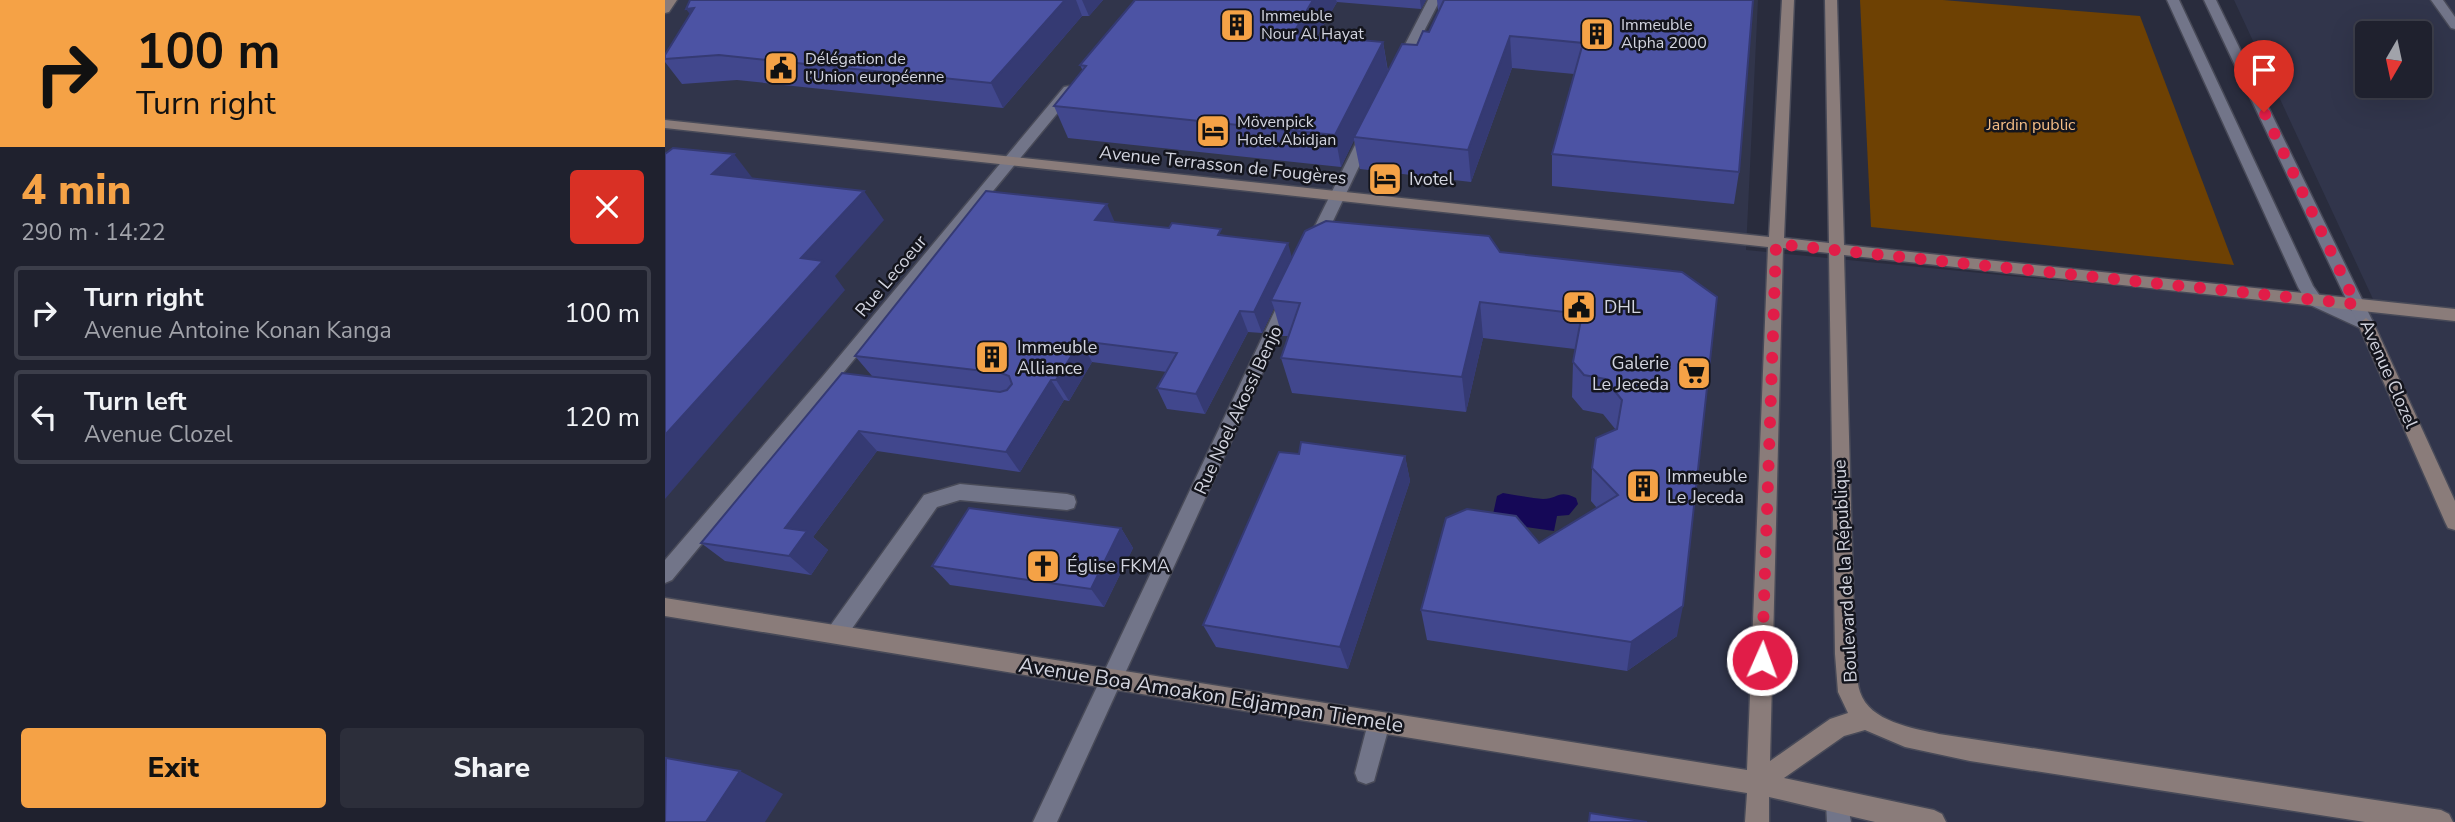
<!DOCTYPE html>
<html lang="en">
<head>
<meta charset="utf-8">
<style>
	:root { --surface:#1f212e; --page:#2c2e3a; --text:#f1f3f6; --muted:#a1a3aa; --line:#3c3e4a; --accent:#f5a246 }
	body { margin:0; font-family:"Nunito Sans",sans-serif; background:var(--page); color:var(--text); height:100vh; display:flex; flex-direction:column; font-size:26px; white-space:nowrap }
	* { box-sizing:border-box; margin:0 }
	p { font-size:23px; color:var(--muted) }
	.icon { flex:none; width:38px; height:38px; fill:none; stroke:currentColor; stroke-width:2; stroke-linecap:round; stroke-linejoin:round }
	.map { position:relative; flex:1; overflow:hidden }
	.panel { display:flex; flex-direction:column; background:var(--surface); width:665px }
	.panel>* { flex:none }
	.guide { background:#f5a246; color:#111; overflow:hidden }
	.needle { width:46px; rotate:189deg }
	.tools { position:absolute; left:1690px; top:21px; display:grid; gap:14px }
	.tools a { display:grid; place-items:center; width:77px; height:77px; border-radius:7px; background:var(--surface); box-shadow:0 7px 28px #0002,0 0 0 2px var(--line); font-size:35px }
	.pin { position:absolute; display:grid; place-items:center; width:60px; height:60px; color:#fff; margin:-72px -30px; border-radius:50% 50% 50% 0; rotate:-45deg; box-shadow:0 0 7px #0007 }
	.pin .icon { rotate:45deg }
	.me { position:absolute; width:77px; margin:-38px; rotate:2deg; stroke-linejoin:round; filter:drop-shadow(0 0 5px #0008) }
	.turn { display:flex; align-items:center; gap:24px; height:147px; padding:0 21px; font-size:32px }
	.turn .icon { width:91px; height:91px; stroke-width:2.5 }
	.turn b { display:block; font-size:49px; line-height:60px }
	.round { display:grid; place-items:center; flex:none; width:74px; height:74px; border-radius:7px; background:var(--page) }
	.head { display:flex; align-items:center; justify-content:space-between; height:119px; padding:0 21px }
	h1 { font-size:42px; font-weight:800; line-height:52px; color:var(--accent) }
	.primary-button { display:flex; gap:14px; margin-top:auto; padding:14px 21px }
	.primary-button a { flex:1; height:80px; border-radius:7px; background:var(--accent); color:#111; font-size:28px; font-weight:800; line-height:80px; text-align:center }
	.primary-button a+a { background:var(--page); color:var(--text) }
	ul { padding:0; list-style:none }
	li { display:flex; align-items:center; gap:21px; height:94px; margin:0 14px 10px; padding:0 7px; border:4px solid var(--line); border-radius:7px }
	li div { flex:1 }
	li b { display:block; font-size:26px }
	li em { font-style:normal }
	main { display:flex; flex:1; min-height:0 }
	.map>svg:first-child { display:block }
	.built { fill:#31354b; fill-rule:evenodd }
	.green { fill:#6e4103 }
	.water { fill:#150857 }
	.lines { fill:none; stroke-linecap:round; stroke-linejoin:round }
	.lane-casing { stroke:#484a58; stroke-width:3 }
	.street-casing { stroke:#484a58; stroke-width:3 }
	.secondary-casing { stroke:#484a58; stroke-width:3 }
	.lane { fill:#727589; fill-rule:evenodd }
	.street { fill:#727589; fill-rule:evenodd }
	.secondary { fill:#8a7c7a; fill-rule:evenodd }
	.wall { fill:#41478d }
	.shaded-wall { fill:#353a73 }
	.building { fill:#4c53a4; stroke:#353a73; stroke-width:2 }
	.route { stroke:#e11d48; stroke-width:12; stroke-dasharray:0 21.6 }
	.labels { text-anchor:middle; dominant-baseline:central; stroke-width:5; stroke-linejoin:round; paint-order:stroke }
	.far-poi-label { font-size:16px; fill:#d2d4df; stroke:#14151d; text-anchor:start }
	.far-park-label { font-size:16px; fill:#f3bc85; stroke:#14151d }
	.street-label { font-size:18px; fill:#d2d4df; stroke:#14151d }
	.poi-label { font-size:18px; fill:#d2d4df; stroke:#14151d; text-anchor:start }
	.near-street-label { font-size:21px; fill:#d2d4df; stroke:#14151d }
</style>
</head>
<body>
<main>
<section class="panel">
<div class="guide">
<div class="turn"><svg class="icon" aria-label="right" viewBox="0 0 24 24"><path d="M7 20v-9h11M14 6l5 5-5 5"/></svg><div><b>100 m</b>Turn right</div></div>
</div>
<div class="head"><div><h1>4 min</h1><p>290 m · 14:22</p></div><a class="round" style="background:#d93025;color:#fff"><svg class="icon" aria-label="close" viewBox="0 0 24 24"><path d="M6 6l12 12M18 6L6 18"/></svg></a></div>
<ul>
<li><svg class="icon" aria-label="right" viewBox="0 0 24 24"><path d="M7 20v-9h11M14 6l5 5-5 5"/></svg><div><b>Turn right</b><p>Avenue Antoine Konan Kanga</p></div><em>100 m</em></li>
<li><svg class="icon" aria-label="left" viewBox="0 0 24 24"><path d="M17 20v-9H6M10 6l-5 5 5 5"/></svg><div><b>Turn left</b><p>Avenue Clozel</p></div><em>120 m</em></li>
</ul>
<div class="primary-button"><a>Exit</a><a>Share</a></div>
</section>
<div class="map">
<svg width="1790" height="822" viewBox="0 0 1790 822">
	<rect width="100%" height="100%" fill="#292c3d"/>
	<path class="built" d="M0 0H1093L1081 250 1714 312 1569 0H1790V822H0ZM1703 33H1755V86H1703Z"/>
	<polygon class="green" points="1195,0 1278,0 1475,16 1569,265 1206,227"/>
	<path class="water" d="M838 493C851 495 865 498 878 499 893 499 893 489 911 498L913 504 904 515 892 516 889 531 831 523 827 519 832 496Z"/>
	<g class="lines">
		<g class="lane-casing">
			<g id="lane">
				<polygon points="1502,0 1514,0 1648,286 1655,296 1707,320 1709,324 1707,328 1695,328 1643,304 1633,287"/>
				<polygon points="1766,0 1778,0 1790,17 1790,29 1786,28"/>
				<polygon points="295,484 402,494 409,496 411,502 409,508 402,510 295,500 272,507 179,640 172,642 165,640 162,633 165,626 259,495"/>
				<polygon points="714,712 722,715 725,723 709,781 701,784 693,781 690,773 703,723 706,715"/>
				<polygon points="1173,791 1181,795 1186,822 1162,822 1161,803 1165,795"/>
			</g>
		</g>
		<g class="street-casing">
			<g id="street">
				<polygon points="763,0 775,0 741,66 739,69 731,69 729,66"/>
				<polygon points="1539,0 1551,0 1709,324 1707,328 1701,330 1693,324"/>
				<polygon points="404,86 410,90 409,93 7,580 0,583 0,560 158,376 399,87"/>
				<polygon points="702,131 709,135 658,242 655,246 645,246 642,242 695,135"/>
				<polygon points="622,296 630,302 392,822 368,822 614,302"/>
			</g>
		</g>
		<g class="secondary-casing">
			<g id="secondary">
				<polygon points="0,0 12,0 4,12 0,13"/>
				<path d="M1117 0H1129L1119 238 1164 243 1160 0H1172L1179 245 1790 309V321L1179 255 1190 654C1192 666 1191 680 1195 692 1205 722 1248 728 1274 734L1776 810 1784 814 1788 822H1700L1305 761 1240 747 1200 730 1179 736 1119 778 1269 810 1277 814 1281 822H1210L1104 797V822H1080L1082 793 0 616V598L1082 770 1103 247 0 128V120L1104 237ZM1118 248 1164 253 1170 654 1173 692 1183 713 1165 719 1105 761Z"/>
				<polygon points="1701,318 1709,324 1790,501 1790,530 1783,528 1780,522 1693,324"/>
			</g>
		</g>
		<use href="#lane" class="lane"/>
		<use href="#street" class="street"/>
		<use href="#secondary" class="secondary"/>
	</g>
	<g class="wall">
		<polygon points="25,0 438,0 424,16 417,16 338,108 72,80 17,84 0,62 0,55 25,14"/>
		<polygon points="470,0 761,0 756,9 672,2 652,36 718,42 723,71 752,45 764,32 774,11 773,10 772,0 1088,0 1074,172 1069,204 887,186 887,154 909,74 847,68 806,182 695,169 689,140 676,167 403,138 389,106 418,71 415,65"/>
		<polygon points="450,222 559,235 627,257 835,252 1017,272 1012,636 962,671 762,640 756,610 874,543 932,508 926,501 927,468 951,430 938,414 918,410 907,397 908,362 910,349 818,338 801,412 627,393 616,358 623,336 617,336 609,308 597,333 583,332 540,414 502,409 492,388 502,372 427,362 404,401 399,400 355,472 212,451 148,537 163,550 146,575 60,561 36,543 207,376 190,356"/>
		<polygon points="634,454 740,456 745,481 683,669 551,647 538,625"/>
		<polygon points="456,528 468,548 439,607 285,585 267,566"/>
	</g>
	<g class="shaded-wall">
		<polygon points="400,0 411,0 417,16 338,108 326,83"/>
		<polygon points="417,0 438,0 424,16"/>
		<polygon points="648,0 671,0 672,2 635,65 628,34"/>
		<polygon points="755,0 761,0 756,9"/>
		<polygon points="29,8 39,33 21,9"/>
		<polygon points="845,36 847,68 806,182 803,150"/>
		<polygon points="718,42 723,74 689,137 689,140 676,167 670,135"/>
		<polygon points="69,154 92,184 47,174"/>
		<polygon points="199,191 219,220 170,276 180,290 0,499 0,435 136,258"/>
		<polygon points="442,204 451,225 430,220"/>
		<polygon points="623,243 629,265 606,300 609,308 597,333 589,312"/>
		<polygon points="815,302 818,338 801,412 797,377"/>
		<polygon points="575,311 583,332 540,414 531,394"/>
		<polygon points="416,341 427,362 404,401 391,380"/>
		<polygon points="386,380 399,400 355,472 341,452"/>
		<polygon points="194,431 212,451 148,537 163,550 146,575 124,556 120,528"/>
		<polygon points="740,456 745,481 683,669 675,647"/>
		<polygon points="456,528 468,548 439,607 426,589"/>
		<polygon points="1018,606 1012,636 962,671 966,642"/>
		<polygon points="75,771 118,794 100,822 41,822"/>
	</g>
	<g class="building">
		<polygon points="25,0 400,0 326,83 54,55 0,59 0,55 29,8 21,9"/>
		<polygon points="470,0 648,0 628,34 718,42 670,135 389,106 421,66 415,65"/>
		<polygon points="779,0 1088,0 1074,172 887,154 918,43 845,36 803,150 689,137 737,44 752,45 758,31 764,32"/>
		<polygon points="8,148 69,154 47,174 199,191 136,258 158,261 0,435 0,154"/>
		<polygon points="321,191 442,204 430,220 504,228 507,223 556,229 553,235 623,243 589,312 575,311 531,394 492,388 512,353 416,341 391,380 386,380 341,452 194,431 120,528 142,531 124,556 36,543 177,373 335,392 342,390 347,384 344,376 336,373 190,356"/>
		<polygon points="661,221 824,236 835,252 1017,272 1052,297 1018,606 966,642 756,610 781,518 802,509 851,516 874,543 953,495 927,468 931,438 952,429 957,400 940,379 919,375 908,362 917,314 815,302 797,377 616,358 635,303 606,300 640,231"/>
		<polygon points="636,442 740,456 675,647 538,625 614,452 634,454"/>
		<polygon points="304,508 456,528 426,589 267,566"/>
		<polygon points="1,758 75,771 41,822 0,822"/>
		<polygon points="925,813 982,822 924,822"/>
	</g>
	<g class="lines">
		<polyline class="route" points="1097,660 1111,244 1691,304 1599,112"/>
	</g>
	<defs>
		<g id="building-square" transform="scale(1.75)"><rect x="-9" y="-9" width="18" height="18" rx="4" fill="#f5a246" stroke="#14151d"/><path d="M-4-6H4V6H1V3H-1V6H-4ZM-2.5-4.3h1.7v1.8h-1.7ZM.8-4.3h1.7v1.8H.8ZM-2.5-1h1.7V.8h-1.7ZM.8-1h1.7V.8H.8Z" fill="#111"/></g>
		<g id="civic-square" transform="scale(1.75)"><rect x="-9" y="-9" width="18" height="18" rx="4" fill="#f5a246" stroke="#14151d"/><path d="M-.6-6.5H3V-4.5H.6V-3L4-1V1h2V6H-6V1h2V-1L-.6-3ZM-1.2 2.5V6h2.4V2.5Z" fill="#111"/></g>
		<g id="hotel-square" transform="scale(1.75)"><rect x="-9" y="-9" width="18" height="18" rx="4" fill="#f5a246" stroke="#14151d"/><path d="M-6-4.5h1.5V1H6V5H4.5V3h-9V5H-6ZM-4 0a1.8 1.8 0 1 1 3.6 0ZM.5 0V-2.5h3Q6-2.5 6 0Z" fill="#111"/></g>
		<g id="supermarket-square" transform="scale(1.75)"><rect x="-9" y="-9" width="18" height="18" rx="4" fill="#f5a246" stroke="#14151d"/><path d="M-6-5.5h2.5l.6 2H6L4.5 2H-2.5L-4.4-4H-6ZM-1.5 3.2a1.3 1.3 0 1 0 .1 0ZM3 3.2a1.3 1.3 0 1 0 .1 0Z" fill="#111"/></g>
		<g id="church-square" transform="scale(1.75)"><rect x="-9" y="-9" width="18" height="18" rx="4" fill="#f5a246" stroke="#14151d"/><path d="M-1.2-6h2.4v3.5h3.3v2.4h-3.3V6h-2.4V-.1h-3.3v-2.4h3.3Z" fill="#111"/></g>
	</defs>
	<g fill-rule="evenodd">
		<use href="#building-square" x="572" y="25"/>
		<use href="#building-square" x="932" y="34"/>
		<use href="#civic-square" x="116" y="68"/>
		<use href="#hotel-square" x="548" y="131"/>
		<use href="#hotel-square" x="720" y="179"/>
		<use href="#civic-square" x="914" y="307"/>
		<use href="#building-square" x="327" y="357"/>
		<use href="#supermarket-square" x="1029" y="373"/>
		<use href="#building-square" x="978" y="486"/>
		<use href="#church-square" x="378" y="566"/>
	</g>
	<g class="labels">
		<g class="far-poi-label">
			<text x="596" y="16">Immeuble<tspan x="596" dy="18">Nour Al Hayat</tspan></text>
			<text x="956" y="25">Immeuble<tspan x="956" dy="18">Alpha 2000</tspan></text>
			<text x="140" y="59">Délégation de<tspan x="140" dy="18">l’Union européenne</tspan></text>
			<text x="572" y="122">Mövenpick<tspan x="572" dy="18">Hotel Abidjan</tspan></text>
		</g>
		<g class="far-park-label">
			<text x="1366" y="125">Jardin public</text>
		</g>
		<g class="street-label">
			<text transform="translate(558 165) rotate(6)">Avenue Terrasson de Fougères</text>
			<text transform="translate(226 276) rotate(-50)">Rue Lecoeur</text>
			<text transform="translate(1724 374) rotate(66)">Avenue Clozel</text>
			<text transform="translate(573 410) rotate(-65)">Rue Noel Akossi Benjo</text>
			<text transform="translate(1180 571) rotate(-93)">Boulevard de la République</text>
		</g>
		<g class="poi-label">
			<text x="744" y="179">Ivotel</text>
			<text x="939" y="307">DHL</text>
			<text x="352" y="347">Immeuble<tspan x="352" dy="21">Alliance</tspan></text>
			<text x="1004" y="363" text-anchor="end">Galerie<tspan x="1004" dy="21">Le Jeceda</tspan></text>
			<text x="1002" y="476">Immeuble<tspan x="1002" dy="21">Le Jeceda</tspan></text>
			<text x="402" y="566">Église FKMA</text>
		</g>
		<g class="near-street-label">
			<text transform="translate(546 695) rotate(9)">Avenue Boa Amoakon Edjampan Tiemele</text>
		</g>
	</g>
</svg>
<div class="tools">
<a><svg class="needle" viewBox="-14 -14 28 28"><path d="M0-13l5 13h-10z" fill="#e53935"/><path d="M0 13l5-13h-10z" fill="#a1a3aa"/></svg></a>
</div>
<div class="pin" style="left:1599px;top:112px;background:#d93025"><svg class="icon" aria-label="arrive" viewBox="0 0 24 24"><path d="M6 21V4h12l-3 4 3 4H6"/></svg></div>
<svg class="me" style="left:1097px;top:660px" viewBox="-20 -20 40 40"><circle r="17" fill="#e11d48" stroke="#fff" stroke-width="3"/><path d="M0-11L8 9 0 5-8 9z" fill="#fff"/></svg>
</div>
</main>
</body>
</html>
